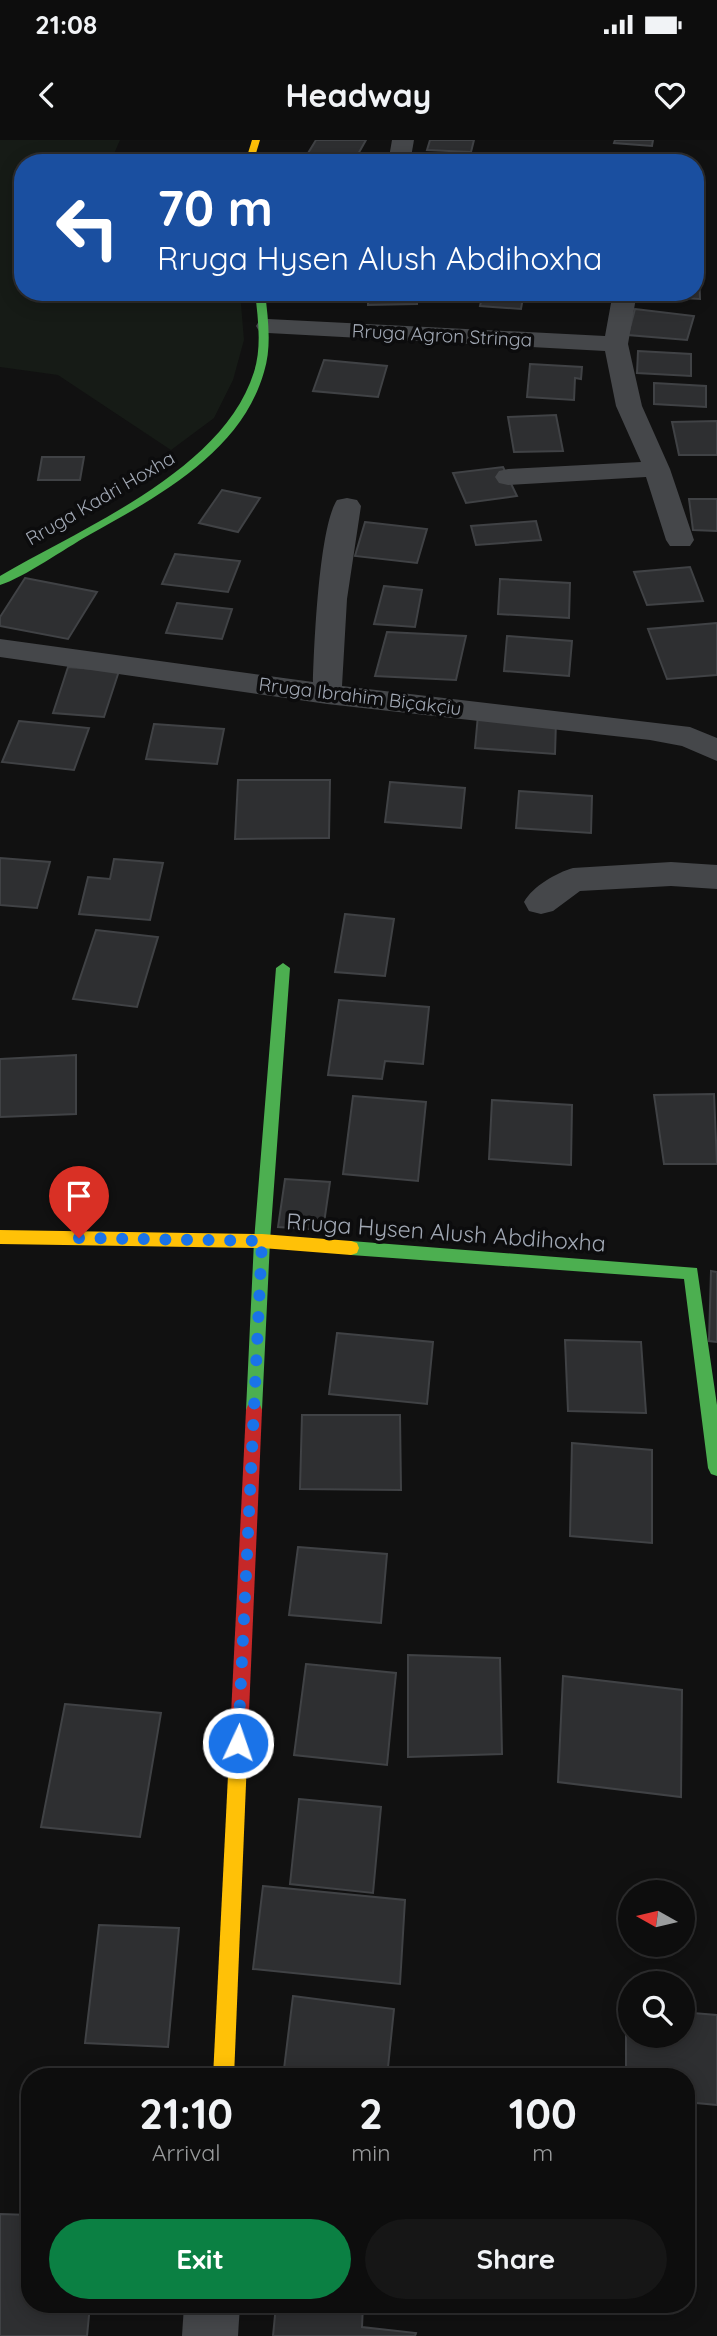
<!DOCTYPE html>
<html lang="en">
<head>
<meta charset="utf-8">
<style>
	:root { --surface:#0d0d0d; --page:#161616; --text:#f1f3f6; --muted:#9a9c9d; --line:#2d2d2e; --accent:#0b8043 }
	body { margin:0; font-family:Quicksand,sans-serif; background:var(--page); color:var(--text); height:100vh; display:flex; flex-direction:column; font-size:26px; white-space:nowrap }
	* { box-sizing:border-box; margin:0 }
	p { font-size:23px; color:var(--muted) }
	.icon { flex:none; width:38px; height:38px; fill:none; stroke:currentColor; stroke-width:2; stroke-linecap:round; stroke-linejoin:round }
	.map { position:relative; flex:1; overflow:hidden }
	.sheet { position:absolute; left:21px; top:1928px; width:674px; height:245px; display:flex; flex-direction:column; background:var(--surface); border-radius:28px; box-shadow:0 4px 18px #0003,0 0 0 2px var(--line) }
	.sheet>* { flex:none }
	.top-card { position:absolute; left:14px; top:14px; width:690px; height:147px; border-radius:28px; box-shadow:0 4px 18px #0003,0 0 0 2px var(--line); background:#1a4fa0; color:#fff; overflow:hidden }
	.needle { width:46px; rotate:278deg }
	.buttons { position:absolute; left:618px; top:1740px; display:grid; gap:14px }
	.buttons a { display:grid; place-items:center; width:77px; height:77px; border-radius:50%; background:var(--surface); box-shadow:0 4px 18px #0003,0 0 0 2px var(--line); font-size:35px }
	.pin { position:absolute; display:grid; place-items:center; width:60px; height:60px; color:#fff; margin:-72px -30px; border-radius:50% 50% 50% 0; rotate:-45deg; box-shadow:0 0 7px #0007 }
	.pin .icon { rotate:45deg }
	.me { position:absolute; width:77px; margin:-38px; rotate:3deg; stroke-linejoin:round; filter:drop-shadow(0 0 5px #0008) }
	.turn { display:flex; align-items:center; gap:24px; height:147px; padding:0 28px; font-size:32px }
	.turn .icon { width:91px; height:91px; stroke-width:2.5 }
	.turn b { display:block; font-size:49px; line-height:60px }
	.eta { display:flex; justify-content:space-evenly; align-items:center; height:119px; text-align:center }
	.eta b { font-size:42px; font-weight:800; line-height:49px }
	.primary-button { display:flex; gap:14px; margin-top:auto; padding:14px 28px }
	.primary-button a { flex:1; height:80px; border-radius:42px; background:var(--accent); color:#fff; font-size:28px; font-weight:800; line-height:80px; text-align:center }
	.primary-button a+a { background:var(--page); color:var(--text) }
	.status { display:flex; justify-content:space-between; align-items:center; height:49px; padding:0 35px; background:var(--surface); direction:ltr }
	.status svg { height:19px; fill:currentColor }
	header { display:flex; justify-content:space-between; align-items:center; height:91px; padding:0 28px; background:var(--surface); font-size:32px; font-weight:800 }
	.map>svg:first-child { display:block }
	.green { fill:#161b16 }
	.building { fill:#2e2f31; stroke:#404245; stroke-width:2 }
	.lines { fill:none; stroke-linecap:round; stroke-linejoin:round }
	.street { fill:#45474a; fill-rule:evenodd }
	.fast { fill:#4caf50; fill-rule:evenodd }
	.slow { fill:#ffc107; fill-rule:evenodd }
	.jam { fill:#c62828; fill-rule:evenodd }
	.route { stroke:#1a73e8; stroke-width:12; stroke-dasharray:0 21.6 }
	.labels { text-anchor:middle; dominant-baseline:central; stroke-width:7; stroke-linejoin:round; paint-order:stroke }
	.far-street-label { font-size:19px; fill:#a1a8b4; stroke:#0c0c0d }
	.street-label { font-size:23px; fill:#a1a8b4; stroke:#0c0c0d }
</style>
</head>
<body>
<div class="status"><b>21:08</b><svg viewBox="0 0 49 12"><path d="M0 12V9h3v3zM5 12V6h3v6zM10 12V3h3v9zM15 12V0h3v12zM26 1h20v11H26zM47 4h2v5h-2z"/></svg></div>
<header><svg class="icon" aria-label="back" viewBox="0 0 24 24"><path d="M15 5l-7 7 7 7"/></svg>Headway<svg class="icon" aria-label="heart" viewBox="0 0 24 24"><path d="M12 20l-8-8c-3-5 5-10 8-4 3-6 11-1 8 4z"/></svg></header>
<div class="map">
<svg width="717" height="2196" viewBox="0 0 717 2196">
	<rect width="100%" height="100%" fill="#111"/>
	<polygon class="green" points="0,0 120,0 110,23 23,23 23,152 240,152 244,200 233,240 214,278 171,310 58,235 0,227"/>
	<g class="building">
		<polygon points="316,0 366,0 353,23 302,23"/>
		<polygon points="430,0 474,0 471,12 427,10"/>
		<polygon points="615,0 653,0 652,6 614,3"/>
		<polygon points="695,129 699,129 700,159 629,155 629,152 695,152"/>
		<polygon points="368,152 417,152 417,164 368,165"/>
		<polygon points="483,152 524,152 521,169 480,166"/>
		<polygon points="635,169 694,176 687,200 628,195"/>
		<polygon points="638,211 691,214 691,236 637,233"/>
		<polygon points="324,220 387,226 378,257 313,251"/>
		<polygon points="530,224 582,227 581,239 575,238 574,260 527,257"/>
		<polygon points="654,243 706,246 706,267 654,264"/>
		<polygon points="556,275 563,311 514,312 508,277"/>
		<polygon points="717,281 717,315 679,315 672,282"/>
		<polygon points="42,317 84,317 80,340 38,340"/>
		<polygon points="503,327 517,356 466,363 453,333"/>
		<polygon points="222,350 260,358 238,392 199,383"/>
		<polygon points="689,359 717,359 717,391 693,390"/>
		<polygon points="536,381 541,400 476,405 471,386"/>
		<polygon points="365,382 427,389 417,423 355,416"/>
		<polygon points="175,414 240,421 228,452 162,444"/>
		<polygon points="690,427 703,461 647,465 634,432"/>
		<polygon points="25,438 97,452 68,499 0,486 0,477"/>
		<polygon points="500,439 570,443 569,478 498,474"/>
		<polygon points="384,446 422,450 415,487 374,484"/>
		<polygon points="177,463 232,469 222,499 166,493"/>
		<polygon points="717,483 717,535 667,539 648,489"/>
		<polygon points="387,492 466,496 456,540 375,536"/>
		<polygon points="507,496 572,501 569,536 504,531"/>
		<polygon points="68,527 119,531 104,577 53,573"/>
		<polygon points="478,575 556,581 555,614 475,608"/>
		<polygon points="19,581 89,588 74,630 2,622"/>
		<polygon points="154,584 224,589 217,624 146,619"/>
		<polygon points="238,640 330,640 329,698 235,699"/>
		<polygon points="390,642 465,648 461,688 385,682"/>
		<polygon points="519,651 592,656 591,693 516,688"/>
		<polygon points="0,718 50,722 37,768 0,765"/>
		<polygon points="114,719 163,723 150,780 79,774 88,737 110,739"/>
		<polygon points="345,774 394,779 385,836 335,832"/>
		<polygon points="96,790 158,797 137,867 73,859"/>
		<polygon points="339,860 429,867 423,924 385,921 382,939 328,935"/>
		<polygon points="76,915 76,974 0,977 0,919"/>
		<polygon points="714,954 717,1024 664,1024 654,955"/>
		<polygon points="353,956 426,962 418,1041 343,1034"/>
		<polygon points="492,960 572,965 571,1025 489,1019"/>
		<polygon points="285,1039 330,1042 323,1090 278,1087"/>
		<polygon points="711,1131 717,1132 717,1202 709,1201"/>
		<polygon points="337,1193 433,1202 427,1264 329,1254"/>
		<polygon points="565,1200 641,1202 646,1273 568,1271"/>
		<polygon points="302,1275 400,1275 401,1350 300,1349"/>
		<polygon points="572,1303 652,1310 652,1403 570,1396"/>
		<polygon points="298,1407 387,1414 381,1483 289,1475"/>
		<polygon points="408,1515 500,1518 502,1614 408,1617"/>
		<polygon points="306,1524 396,1533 387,1625 294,1615"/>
		<polygon points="563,1536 682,1550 681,1657 558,1642"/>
		<polygon points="65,1564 161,1573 140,1697 41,1687"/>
		<polygon points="299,1659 381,1667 373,1753 290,1744"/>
		<polygon points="263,1746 405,1760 400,1844 253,1829"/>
		<polygon points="99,1785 179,1788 168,1907 85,1903"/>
		<polygon points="293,1856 394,1869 387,1937 283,1937"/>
		<polygon points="626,1866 630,1866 630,1895 682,1895 682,1872 717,1875 717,1965 686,1962 686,1937 626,1937"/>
		<polygon points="0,2074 30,2075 30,2165 90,2165 87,2196 0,2196"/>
		<polygon points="276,2165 363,2165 362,2187 416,2193 415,2196 273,2196"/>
	</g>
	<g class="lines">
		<g class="street">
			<polygon points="392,0 414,0 410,23 388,23"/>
			<polygon points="591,16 603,23 580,22"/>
			<polygon points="613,152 637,152 628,204 642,266 670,329 694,400 690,406 670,406 666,400 646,337 508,345 499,343 495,337 499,331 508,329 641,322 616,266 605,211 268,193 259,191 256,186 259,181 268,179 605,196"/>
			<path d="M347 358 357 360 361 366 347 459 342 546 690 587 717 598V621L682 606 650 600 327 564 0 517V499L313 542C314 506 319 387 337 360Z"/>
			<path d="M671 722 717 725V749L671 746 580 751 553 771 541 774 529 771 524 762C533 746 556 733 573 728Z"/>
			<polygon points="184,2165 240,2165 238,2196 182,2196"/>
		</g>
		<g class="fast">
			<path d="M255 152H265C268 179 272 206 264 232 241 313 157 357 89 395 64 409 25 437 0 445V436C83 387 223 331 254 232 262 206 258 179 255 152Z"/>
			<polygon points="283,823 290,828 270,1101 262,1270 260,1275 254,1278 248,1275 246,1270 254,1101 276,828"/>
			<polygon points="351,1101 697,1128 717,1265 717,1336 711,1334 708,1328 684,1139 351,1115 345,1113 343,1108 345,1103"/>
		</g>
		<g class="slow">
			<polygon points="252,0 260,0 253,23 245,23"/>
			<polygon points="0,1090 262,1094 351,1101 357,1103 359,1108 357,1113 351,1115 262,1108 0,1104"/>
			<polygon points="239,1586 246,1588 248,1595 234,1937 213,1937 230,1595 232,1588"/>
		</g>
		<polygon class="jam" points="254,1262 260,1265 262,1270 248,1595 246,1602 239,1604 232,1602 230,1595 246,1270 248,1265"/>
	</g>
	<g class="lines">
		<polyline class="route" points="79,1098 262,1101 238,1603"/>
	</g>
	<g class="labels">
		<g class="far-street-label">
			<text transform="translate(442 195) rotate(3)">Rruga Agron Stringa</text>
			<text transform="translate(100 358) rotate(-30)">Rruga Kadri Hoxha</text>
			<text transform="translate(360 556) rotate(7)">Rruga Ibrahim Biçakçiu</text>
		</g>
		<g class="street-label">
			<text transform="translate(446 1092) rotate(4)">Rruga Hysen Alush Abdihoxha</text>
		</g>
	</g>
</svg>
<div class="buttons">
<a><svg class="needle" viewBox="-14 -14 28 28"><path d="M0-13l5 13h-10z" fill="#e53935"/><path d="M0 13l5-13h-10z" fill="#9a9c9d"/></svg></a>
<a><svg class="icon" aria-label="search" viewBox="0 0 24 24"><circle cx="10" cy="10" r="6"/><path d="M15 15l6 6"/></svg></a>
</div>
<div class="pin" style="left:79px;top:1098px;background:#d93025"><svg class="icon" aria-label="arrive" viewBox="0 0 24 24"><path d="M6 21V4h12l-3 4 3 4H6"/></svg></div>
<svg class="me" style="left:238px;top:1603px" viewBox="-20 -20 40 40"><circle r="17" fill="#1a73e8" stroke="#fff" stroke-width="3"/><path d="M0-11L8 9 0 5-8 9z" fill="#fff"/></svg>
<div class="top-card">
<div class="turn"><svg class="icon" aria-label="left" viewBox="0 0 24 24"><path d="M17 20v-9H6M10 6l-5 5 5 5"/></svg><div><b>70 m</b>Rruga Hysen Alush Abdihoxha</div></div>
</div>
<section class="sheet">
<div class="eta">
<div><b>21:10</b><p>Arrival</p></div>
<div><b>2</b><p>min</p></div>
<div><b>100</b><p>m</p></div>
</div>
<div class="primary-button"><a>Exit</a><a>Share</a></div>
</section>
</div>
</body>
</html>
